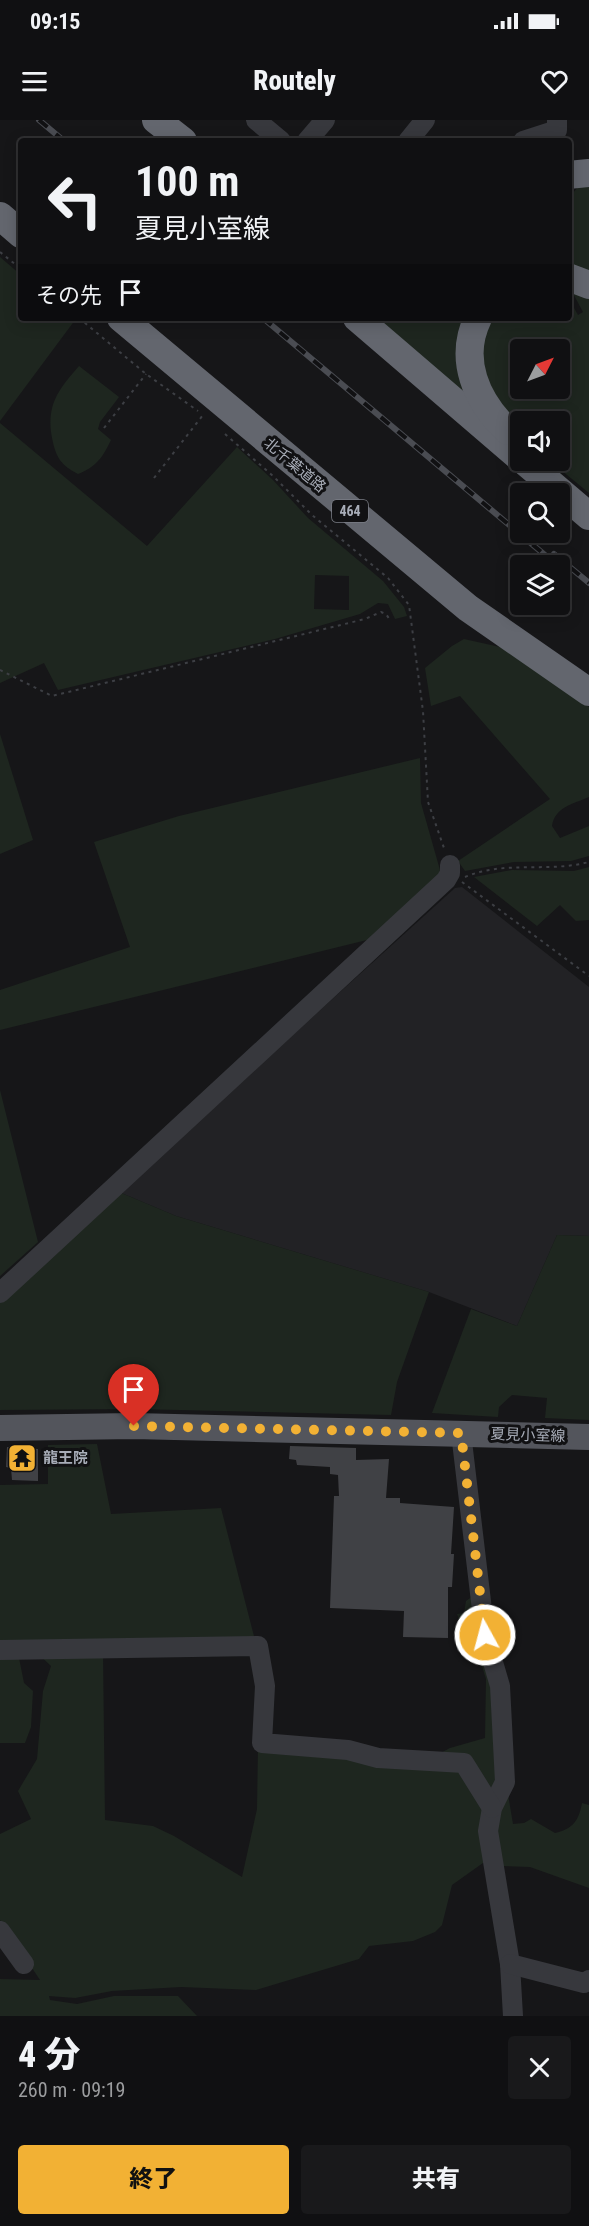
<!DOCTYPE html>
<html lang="ja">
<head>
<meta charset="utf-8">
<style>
	:root { --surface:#101012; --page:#19191b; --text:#f1f3f6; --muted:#9c9d9f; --line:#303032; --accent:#f2b134 }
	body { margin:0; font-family:"Roboto Condensed","Noto Sans JP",sans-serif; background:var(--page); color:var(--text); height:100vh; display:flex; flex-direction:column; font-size:22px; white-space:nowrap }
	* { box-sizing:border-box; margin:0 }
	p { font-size:20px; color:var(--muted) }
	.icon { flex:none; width:33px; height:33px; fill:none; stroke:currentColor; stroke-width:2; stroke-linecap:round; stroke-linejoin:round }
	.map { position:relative; height:1896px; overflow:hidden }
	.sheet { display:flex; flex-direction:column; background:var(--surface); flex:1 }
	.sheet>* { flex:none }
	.hud { position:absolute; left:18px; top:18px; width:554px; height:183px; border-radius:6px; box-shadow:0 3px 15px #0003,0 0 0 2px var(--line); background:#101012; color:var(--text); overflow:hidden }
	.needle { width:39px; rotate:48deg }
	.fabs { position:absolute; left:510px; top:219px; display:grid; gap:12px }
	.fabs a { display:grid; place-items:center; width:60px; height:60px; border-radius:6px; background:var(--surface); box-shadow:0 3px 15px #0003,0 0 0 2px var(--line); font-size:30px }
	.pin { position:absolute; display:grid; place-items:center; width:51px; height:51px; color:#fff; margin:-62px -26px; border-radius:50% 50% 50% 0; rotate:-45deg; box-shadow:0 0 6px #0007 }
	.pin .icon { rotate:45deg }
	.me { position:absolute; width:66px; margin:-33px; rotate:353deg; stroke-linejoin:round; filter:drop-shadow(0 0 4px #0008) }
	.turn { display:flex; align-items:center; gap:21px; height:126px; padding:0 18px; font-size:27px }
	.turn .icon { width:78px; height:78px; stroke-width:2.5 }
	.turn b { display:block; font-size:42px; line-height:51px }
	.then { display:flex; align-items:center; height:57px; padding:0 18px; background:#0003; gap:12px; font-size:22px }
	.round { display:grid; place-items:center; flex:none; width:63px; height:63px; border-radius:6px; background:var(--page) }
	.headline { display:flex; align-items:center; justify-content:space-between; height:102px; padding:0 18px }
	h1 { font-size:36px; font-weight:800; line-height:45px }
	.button { display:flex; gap:12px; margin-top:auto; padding:12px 18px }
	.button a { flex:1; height:69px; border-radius:6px; background:var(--accent); color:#111; font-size:24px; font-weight:800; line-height:69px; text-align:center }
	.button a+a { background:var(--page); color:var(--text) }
	.status { display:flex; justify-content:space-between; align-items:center; height:42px; padding:0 30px; background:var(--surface); direction:ltr }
	.status svg { height:16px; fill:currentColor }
	header { display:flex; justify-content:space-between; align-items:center; height:78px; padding:0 18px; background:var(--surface); font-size:27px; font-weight:800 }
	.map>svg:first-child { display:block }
	.built { fill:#222225 }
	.green { fill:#1e261f; fill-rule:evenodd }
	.building { fill:#404145 }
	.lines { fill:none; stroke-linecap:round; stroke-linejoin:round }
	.path { stroke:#3d3f44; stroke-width:2; stroke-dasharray:3 4.5; stroke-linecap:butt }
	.minor { stroke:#37383d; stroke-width:20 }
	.major { stroke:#53555c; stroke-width:26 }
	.highway { stroke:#63666e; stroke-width:28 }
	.rail-casing { stroke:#4a4c52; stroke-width:6 }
	.rail { stroke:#111113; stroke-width:4; stroke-dasharray:11; stroke-linecap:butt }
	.route { stroke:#f2b134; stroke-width:10; stroke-dasharray:0 18 }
	.labels { text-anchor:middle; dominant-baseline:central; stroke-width:6; stroke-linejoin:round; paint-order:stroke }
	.shield { fill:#111113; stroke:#7b7e86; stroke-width:1.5 }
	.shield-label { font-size:14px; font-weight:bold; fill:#a8adb8 }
	.street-label { font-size:15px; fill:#a8adb8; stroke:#111113 }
	.poi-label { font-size:15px; font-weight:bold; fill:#a8adb8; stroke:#111113; text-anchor:start }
</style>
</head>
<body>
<div class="status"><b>09:15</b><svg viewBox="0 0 49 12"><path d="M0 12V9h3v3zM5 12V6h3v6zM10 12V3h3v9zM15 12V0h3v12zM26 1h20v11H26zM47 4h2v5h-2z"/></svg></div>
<header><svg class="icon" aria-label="menu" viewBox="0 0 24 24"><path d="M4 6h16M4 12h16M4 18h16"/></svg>Routely<svg class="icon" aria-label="heart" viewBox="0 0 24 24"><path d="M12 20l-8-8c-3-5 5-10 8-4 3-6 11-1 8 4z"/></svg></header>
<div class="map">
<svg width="589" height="1896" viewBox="0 0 589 1896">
	<rect width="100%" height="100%" fill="#161618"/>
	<polygon class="built" points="462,767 589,867 589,1116 557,1115 517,1206 429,1172 176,1096 119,1072 455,768"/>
	<g class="green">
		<polygon points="586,57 589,58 589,156 569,147 568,79"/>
		<polygon points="0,137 21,155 21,198 72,198 75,200 0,301"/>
		<path d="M569 166 589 174V373L550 341 560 340V302H520V316L486 273 481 219 489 198H568L569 179 578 195 583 192ZM520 230H560V268H520Z"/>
		<polygon points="372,198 466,198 471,276 444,263"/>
		<path d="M79 246 119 277 100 302 98 309 111 320C103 337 96 347 78 354 61 345 56 338 52 318 46 285 58 270 79 246Z"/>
		<path d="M0 303 147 426 237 327 273 360 308 398 383 461 404 487 407 496 395 499 388 484 378 483 360 494 275 519 58 570 44 543 0 563ZM315 455 349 456V490L314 489Z"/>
		<path d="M464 519 509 529 589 587V677C573 684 555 687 552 706L560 718 589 706V736L571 741 514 742 465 751 458 741 550 679 460 576 431 586 425 548 452 526Z"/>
		<polygon points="0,614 33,720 0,734"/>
		<polygon points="420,638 421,683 440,750 438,758 371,819 0,910 0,870 130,827 94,722 179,696"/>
		<polygon points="589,747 589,800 576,801 560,785 537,806 474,757 512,750 574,751"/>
		<polygon points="0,970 38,1122 0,1156"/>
		<polygon points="119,1072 176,1096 429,1172 397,1262 391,1295 135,1289 0,1290 0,1183"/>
		<polygon points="557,1115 589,1116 589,1300 545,1298 547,1278 512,1275 499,1287 498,1297 432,1293 471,1189 517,1206"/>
		<polygon points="97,1324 111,1394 221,1388 255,1520 16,1523 24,1563 33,1571 31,1607 25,1623 0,1623 0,1365 48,1364 48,1325"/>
		<polygon points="476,1474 497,1571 502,1659 493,1683 466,1639 433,1637 450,1628 485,1618 486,1559 481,1543 470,1531 457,1494 464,1493 466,1481"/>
		<polygon points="34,1530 103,1531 105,1700 153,1706 174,1716 242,1757 257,1689 258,1626 460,1647 488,1690 490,1738 452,1765 442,1805 435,1812 413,1821 369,1826 359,1839 256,1870 181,1867 112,1871 75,1878 49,1876 50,1880 77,1884 114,1876 178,1876 197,1896 0,1896 0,1859 40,1860 0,1800 0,1714 31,1699 18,1671 37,1639 43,1571 51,1546"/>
		<path d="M508 1674 513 1704 524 1703 531 1699 555 1713C573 1709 579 1700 582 1683L589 1685V1768L530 1747 499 1746 491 1709Z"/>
	</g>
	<g class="building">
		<polygon points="290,1326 356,1328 356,1340 389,1339 386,1378 400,1378 400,1383 454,1387 451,1434 454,1434 452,1467 448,1467 448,1518 403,1517 404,1491 330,1488 334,1376 339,1376 338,1355 330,1354 330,1347 297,1345 296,1340 289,1339"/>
		<polygon points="7,1327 38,1329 38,1361 12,1360 11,1348 6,1347"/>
	</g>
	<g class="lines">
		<g class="path">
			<polyline points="0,132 21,149"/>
			<polyline points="79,198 146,254 198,291"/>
			<polyline points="104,308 146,254"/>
			<polyline points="225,314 273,356 312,395 388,458 409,485 423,591 428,682 445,731"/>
			<polyline points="154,358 203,295"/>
			<polyline points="0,550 52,576 365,499 381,492 386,494 390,500"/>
			<path d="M465 757C505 740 548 753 589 742"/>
			<polyline points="462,762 589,856"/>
		</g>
		<g class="minor">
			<polyline points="256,0 281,21"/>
			<polyline points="307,21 325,0"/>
			<polyline points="408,21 425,0"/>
			<polyline points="523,21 557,10 557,0"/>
			<polyline points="0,1173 446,760 450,753 450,745"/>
			<polyline points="461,1313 485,1515 500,1566 505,1662 492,1688 488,1711 510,1844 513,1896"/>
			<polyline points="0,1530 258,1526 265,1566 262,1623 348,1630 378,1638 464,1643 492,1688"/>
			<polyline points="0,1811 24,1844"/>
			<polyline points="510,1844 584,1863 589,1860"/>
		</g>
		<polyline class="major" points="0,1308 134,1306 589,1317"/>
		<g class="highway">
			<polyline points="156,0 183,21"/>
			<polyline points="568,55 589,53"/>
			<polyline points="0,96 21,114"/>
			<polyline points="568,157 589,165"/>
			<polyline points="121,198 468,488 589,572"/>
			<polyline points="357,198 520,338"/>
			<path d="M478 198C458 239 476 281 508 311"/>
			<polyline points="523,340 589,396"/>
		</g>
		<g class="rail-casing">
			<g id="rail">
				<polyline points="39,0 64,21"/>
				<polyline points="263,198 558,446"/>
				<polyline points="554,434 589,463"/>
			</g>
		</g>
		<use href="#rail" class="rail"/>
	</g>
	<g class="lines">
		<polyline class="route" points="134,1306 461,1313 485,1515"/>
	</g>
	<defs>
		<g id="temple-square" transform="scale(1.5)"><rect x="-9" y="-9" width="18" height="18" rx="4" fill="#f2b134" stroke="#111113"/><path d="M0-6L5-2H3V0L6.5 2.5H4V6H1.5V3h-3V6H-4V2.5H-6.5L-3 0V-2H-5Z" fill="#111"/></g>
	</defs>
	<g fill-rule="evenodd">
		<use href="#temple-square" x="22" y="1338"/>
	</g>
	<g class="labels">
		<rect class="shield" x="332" y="380" width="36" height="22" rx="4.5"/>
		<g class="shield-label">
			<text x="350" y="391">464</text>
		</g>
		<g class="street-label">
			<text transform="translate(295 345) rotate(40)">北千葉道路</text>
			<text transform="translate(528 1315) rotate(2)">夏見小室線</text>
		</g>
		<g class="poi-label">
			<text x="43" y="1338">龍王院</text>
		</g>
	</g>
</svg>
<div class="fabs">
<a><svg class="needle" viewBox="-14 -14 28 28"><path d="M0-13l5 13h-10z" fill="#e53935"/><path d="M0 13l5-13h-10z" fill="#9c9d9f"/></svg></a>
<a><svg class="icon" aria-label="sound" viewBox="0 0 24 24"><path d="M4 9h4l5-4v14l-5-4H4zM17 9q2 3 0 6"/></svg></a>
<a><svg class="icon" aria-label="search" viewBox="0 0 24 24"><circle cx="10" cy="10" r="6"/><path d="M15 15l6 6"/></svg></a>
<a><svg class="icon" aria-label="layers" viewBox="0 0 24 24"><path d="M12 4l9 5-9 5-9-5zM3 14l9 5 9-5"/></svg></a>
</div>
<div class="pin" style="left:134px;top:1306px;background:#d93025"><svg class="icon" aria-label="arrive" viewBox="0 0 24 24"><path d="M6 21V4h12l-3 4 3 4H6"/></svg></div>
<svg class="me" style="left:485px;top:1515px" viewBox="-20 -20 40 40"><circle r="17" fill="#f2b134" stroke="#fff" stroke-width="3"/><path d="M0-11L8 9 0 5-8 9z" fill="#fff"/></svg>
<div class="hud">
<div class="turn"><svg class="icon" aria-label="left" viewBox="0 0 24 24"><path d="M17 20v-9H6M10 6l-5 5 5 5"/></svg><div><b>100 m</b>夏見小室線</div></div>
<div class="then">その先<svg class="icon" aria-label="arrive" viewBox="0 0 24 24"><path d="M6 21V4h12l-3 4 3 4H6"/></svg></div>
</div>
</div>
<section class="sheet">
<div class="headline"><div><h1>4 分</h1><p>260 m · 09:19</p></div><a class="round"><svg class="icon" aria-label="close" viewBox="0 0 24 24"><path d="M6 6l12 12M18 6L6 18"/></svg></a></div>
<div class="button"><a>終了</a><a>共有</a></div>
</section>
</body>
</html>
